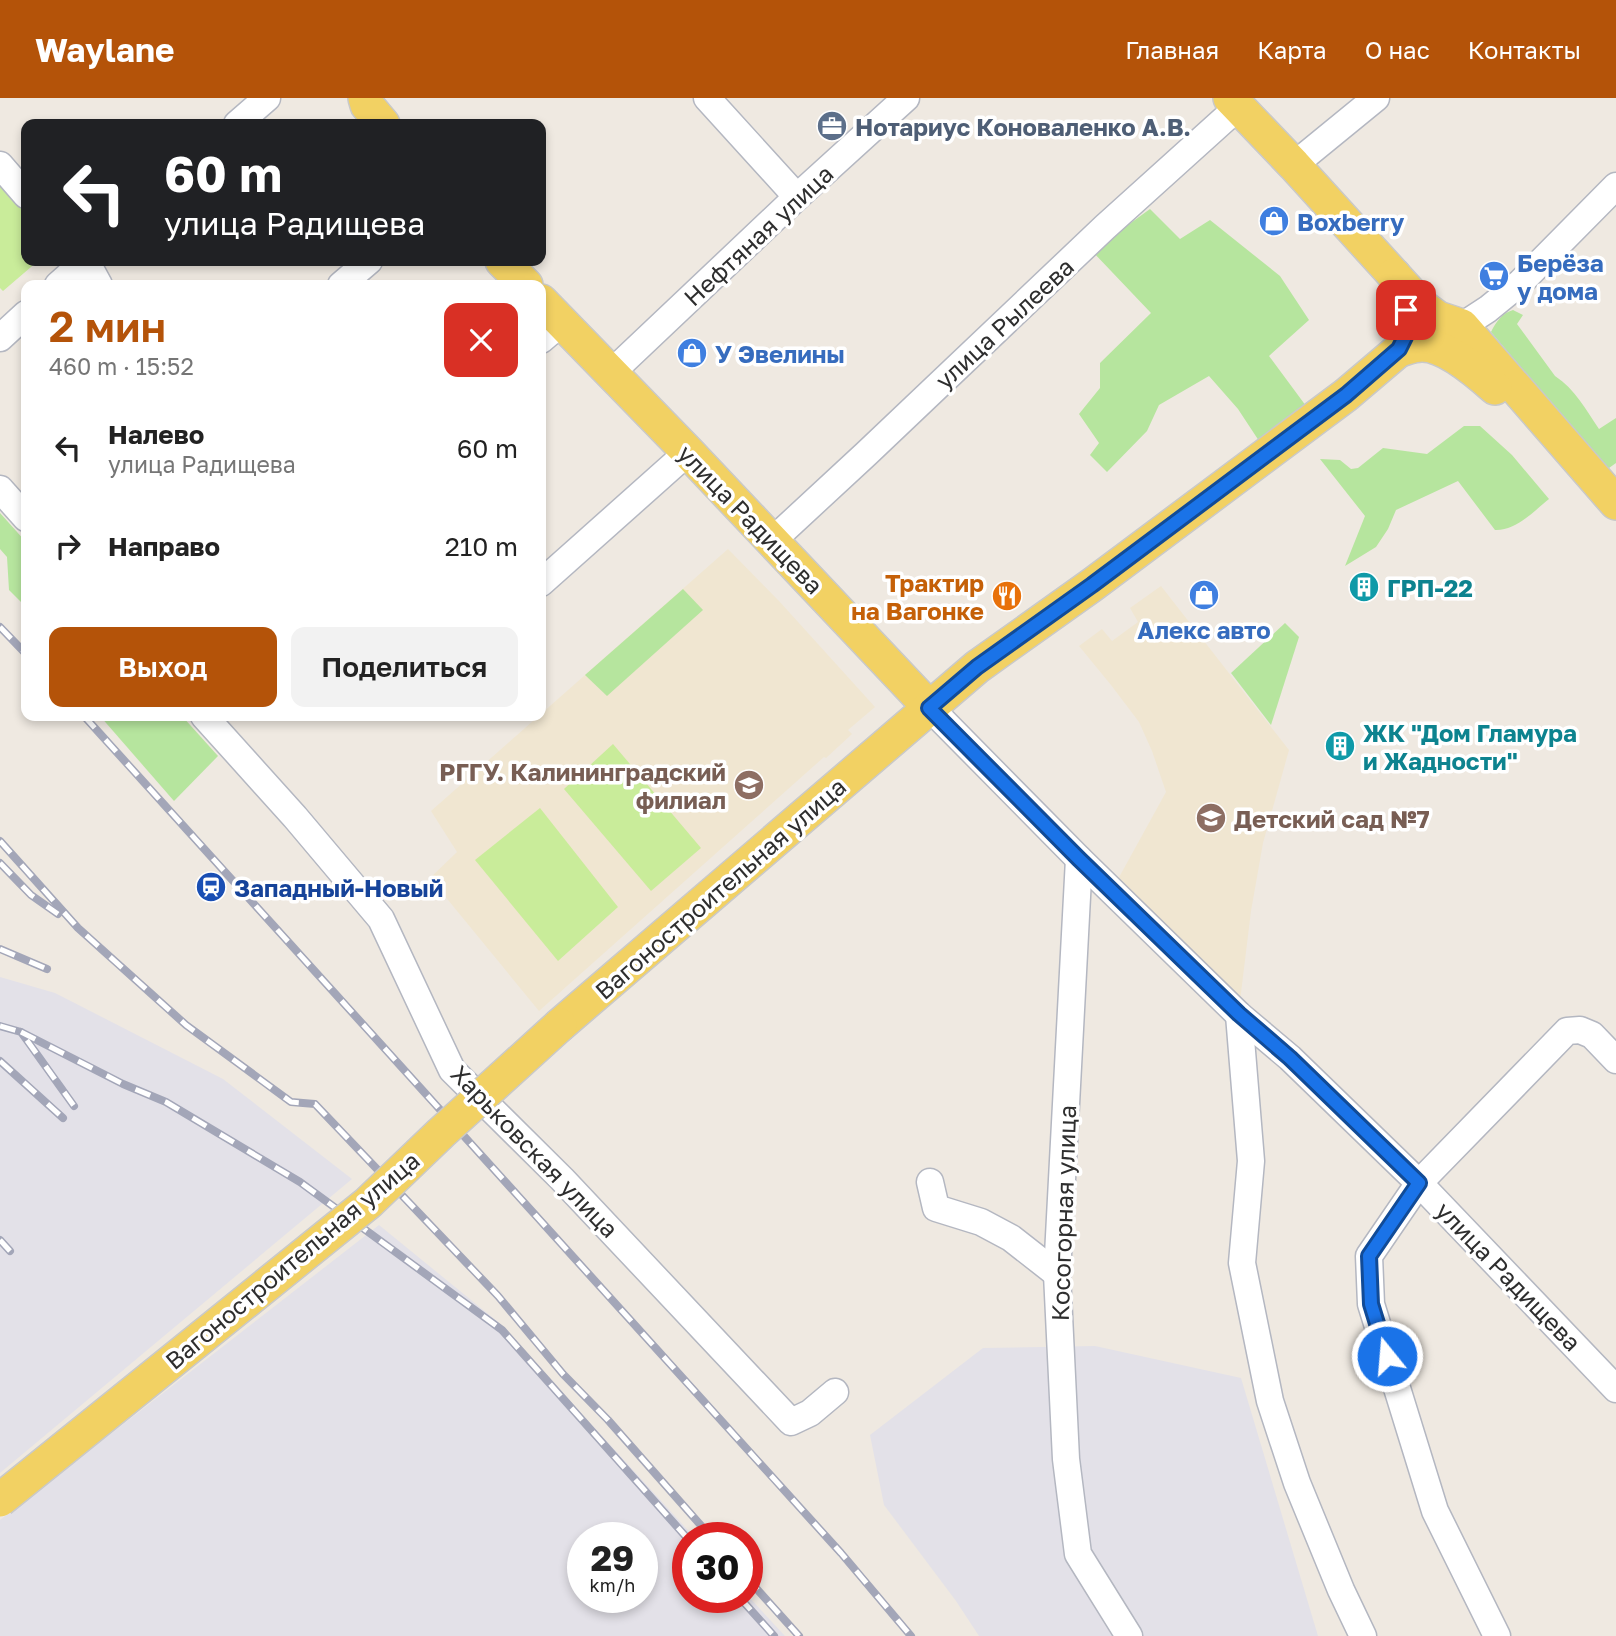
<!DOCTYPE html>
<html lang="ru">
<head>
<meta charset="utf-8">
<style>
	:root { --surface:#fff; --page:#f2f2f2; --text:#222; --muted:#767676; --accent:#b45309 }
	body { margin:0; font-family:"Golos Text",sans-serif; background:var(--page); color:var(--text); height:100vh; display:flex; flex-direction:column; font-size:26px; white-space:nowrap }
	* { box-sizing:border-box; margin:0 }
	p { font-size:23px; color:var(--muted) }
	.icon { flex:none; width:38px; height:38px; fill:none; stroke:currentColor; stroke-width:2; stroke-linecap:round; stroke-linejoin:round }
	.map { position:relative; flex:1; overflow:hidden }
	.details { position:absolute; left:21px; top:182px; width:525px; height:441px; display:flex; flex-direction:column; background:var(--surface); border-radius:14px; box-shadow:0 4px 10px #0003 }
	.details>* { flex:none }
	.top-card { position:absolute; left:21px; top:21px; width:525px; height:147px; border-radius:14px; box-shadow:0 4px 10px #0003; background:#202124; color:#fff; overflow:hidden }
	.speed { position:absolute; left:567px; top:1424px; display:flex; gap:14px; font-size:35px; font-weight:700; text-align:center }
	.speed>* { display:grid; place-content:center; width:91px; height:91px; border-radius:50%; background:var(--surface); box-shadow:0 4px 10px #0003; line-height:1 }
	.speed small { font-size:18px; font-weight:400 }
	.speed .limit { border:10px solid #d22; background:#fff; color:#111 }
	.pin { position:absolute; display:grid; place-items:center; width:60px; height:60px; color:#fff; margin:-30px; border-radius:14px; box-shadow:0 4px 10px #0006 }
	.me { position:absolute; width:77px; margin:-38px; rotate:343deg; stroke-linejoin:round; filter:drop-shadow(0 0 5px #0008) }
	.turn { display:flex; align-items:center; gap:24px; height:147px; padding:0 28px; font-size:32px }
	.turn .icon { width:91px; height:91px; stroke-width:2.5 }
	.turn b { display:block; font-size:49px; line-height:60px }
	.round { display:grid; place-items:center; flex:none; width:74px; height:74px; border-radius:14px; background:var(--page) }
	.headline { display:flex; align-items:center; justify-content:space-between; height:119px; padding:0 28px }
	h1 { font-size:42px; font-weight:600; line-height:52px; color:var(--accent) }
	.button { display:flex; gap:14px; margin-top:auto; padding:14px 28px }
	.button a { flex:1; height:80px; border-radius:14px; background:var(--accent); color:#fff; font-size:28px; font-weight:600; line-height:80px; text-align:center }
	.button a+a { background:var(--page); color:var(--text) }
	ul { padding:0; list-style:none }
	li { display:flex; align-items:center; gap:21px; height:98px; padding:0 28px }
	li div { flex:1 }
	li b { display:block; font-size:26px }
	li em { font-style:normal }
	header { display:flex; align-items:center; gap:42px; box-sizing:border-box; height:98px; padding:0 35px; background:var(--accent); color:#fff }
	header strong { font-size:33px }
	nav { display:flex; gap:38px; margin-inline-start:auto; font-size:24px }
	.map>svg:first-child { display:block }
	.industrial { fill:#e3e1e8; fill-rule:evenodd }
	.education { fill:#f0e6d1 }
	.green { fill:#b6e59e }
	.pitch { fill:#c9ec9a }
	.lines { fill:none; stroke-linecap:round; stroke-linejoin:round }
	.minor-casing { stroke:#b4b7c1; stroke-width:29 }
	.major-casing { stroke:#c9c9c9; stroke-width:36 }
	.minor { stroke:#fff; stroke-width:26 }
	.major { stroke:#f2d163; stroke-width:33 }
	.rail-casing { stroke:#a3a6b8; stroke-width:8 }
	.rail { stroke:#fff; stroke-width:5; stroke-dasharray:16; stroke-linecap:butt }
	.major-bridge-casing { stroke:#c9c9c9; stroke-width:36; stroke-linecap:butt }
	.major-bridge { stroke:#f2d163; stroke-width:33 }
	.route-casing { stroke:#114b97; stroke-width:18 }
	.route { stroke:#1a73e8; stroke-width:12 }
	.labels { text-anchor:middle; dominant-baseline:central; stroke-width:7; stroke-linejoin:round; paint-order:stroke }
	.service-label { font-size:24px; font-weight:bold; fill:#4e5e75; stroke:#fff; text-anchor:start }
	.shop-label { font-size:24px; font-weight:bold; fill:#366cbe; stroke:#fff; text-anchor:start }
	.street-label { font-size:24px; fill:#2e2e2e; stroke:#fff }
	.food-label { font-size:24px; font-weight:bold; fill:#c56008; stroke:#fff; text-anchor:end }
	.culture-label { font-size:24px; font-weight:bold; fill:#0d838f; stroke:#fff; text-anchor:start }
	.education-label { font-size:24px; font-weight:bold; fill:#785e54; stroke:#fff; text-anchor:end }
	.transit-label { font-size:24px; font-weight:bold; fill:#164399; stroke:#fff; text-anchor:start }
</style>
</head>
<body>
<header>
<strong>Waylane</strong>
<nav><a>Главная</a><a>Карта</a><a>О нас</a><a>Контакты</a></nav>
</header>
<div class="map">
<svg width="1616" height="1538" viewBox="0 0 1616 1538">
	<rect width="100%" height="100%" fill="#efe9e1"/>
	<g class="industrial">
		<polygon points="0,879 55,895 223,981 352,1081 0,1375"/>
		<path d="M379 1127 498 1224 695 1440H688V1500H747V1497L785 1538H0V1422ZM583 1440H642V1500H583Z"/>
		<polygon points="1095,1248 1241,1280 1318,1538 979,1538 956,1503 884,1407 870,1337 983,1250"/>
	</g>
	<g class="education">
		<polygon points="728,451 779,503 875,609 848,632 852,636 826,660 824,659 539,913 430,780 457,754 431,713"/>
		<polygon points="1161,488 1289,652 1263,745 1251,813 1240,903 1117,783 1166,694 1152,653 1139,624 1111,587 1079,548 1102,531 1112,543 1138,524 1130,510"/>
	</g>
	<g class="green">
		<polygon points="1150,111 1180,141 1210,122 1280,178 1309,222 1269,258 1309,312 1263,349 1238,311 1209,278 1159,307 1147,333 1107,374 1090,357 1099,345 1079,316 1100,290 1100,265 1151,215 1092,153"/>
		<path d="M1513 212 1523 217 1517 226 1555 278C1575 291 1586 312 1599 331L1616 320V365L1609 370 1599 363 1571 328 1491 234C1496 224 1502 215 1513 212Z"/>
		<path d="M1464 328H1480L1512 357 1549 401C1534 413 1516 433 1495 432L1458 383 1396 412 1388 431 1376 449 1345 468 1365 418 1320 361 1340 362 1351 371 1358 370 1383 350 1427 356Z"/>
		<polygon points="0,415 26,444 26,509 9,492 7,459 0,451"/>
		<polygon points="683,491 703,512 607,598 585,577"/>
		<polygon points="1285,525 1299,539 1271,627 1231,575"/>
		<polygon points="100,618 182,618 218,658 174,703"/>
	</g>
	<g class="pitch">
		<polygon points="0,85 26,114 26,163 38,163 3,193 0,190"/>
		<polygon points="613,646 701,750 651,793 564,691"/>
		<polygon points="540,710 618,809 558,863 475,762"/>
	</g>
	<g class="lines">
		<g class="minor-casing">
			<g id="minor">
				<polyline points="707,0 797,99"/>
				<polyline points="237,26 267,0"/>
				<polyline points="0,67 26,97"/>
				<polyline points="1294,67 1376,0"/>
				<polyline points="86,163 99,187"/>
				<polyline points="58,187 85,163"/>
				<polyline points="341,187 369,163"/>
				<polyline points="1462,228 1488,211 1521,184 1616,88"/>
				<polyline points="0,240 26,216"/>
				<polyline points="541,242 561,225"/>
				<polyline points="611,275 797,99 906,0"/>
				<polyline points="0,391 26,420"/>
				<polyline points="772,443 866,356 1105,129 1238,9"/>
				<polyline points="541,485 688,354"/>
				<polyline points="929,609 1079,761 1239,917 1290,960 1419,1085 1616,1291"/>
				<polyline points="204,618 295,719 381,821 452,972 562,1081 791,1324 810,1315 835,1294"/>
				<polyline points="1079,761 1057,1176 1066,1361 1078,1456 1129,1538"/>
				<polyline points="1239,917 1251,1063 1242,1165 1270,1303 1297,1385 1341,1492 1363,1538"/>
				<polyline points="930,1084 936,1110 981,1124 1011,1140 1057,1176"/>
				<polyline points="1497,1538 1435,1413 1371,1206 1369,1158 1419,1085 1567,933 1580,932 1592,937 1616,962"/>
			</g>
		</g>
		<g class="major-casing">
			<g id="major">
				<polyline points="365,0 367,7 383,26"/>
				<polyline points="1230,0 1294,67 1423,209 1438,220 1462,228 1616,405"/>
				<polyline points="502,163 526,187"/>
				<polyline points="541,203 688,354 929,609"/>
				<path d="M1399 252C1407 250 1414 247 1422 247 1446 247 1477 274 1495 290"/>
				<polyline points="560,927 977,569 1092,487 1346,297 1399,252 1405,239 1406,212 1404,199 1394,177"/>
			</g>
		</g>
		<use href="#minor" class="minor"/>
		<use href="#major" class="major"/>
		<g class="rail-casing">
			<g id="rail">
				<polyline points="0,529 26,556"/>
				<polyline points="84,618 841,1455 911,1538"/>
				<polyline points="0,743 78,830 186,927 291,1004 315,1006 498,1198 563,1276 608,1322 712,1440"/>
				<polyline points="0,765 31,797 58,816"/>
				<polyline points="0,851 47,871"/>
				<polyline points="0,928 21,934 74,1008"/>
				<polyline points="21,934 123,986 166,1004 300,1084 502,1232 688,1441"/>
				<polyline points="0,963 63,1020"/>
				<polyline points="0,1142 10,1153"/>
				<polyline points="747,1480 799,1538"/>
				<polyline points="740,1500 774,1538"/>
			</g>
		</g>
		<use href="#rail" class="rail"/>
		<g class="major-bridge-casing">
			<polyline id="major-bridge" points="0,1402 368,1105 441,1035 560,927"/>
		</g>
		<use href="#major-bridge" class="major-bridge"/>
	</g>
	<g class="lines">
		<g class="route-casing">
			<polyline id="route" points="1387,1258 1371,1206 1369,1158 1419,1085 1290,960 1239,916 1079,761 929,610 977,569 1092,487 1346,297 1399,251 1405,239 1406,212"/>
		</g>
		<use href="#route" class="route"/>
	</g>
	<defs>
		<g id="office-disc" transform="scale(1.575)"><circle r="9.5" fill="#5c6f8a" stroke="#fff"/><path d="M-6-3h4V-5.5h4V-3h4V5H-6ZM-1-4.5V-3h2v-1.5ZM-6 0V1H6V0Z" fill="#fff"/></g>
		<g id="shop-disc" transform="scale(1.575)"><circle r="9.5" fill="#3f7fe0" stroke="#fff"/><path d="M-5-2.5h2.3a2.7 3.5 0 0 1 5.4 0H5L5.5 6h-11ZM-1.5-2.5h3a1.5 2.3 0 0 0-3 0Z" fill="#fff"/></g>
		<g id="supermarket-disc" transform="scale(1.575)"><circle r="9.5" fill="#3f7fe0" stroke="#fff"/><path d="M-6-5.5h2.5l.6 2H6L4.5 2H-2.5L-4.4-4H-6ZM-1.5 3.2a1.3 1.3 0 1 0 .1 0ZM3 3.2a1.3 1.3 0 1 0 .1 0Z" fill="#fff"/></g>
		<g id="building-disc" transform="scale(1.575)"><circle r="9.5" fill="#0f9aa8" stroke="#fff"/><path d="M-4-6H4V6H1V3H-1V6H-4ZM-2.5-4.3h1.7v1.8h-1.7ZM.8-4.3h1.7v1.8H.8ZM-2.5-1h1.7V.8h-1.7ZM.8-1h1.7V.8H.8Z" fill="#fff"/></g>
		<g id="restaurant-disc" transform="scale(1.575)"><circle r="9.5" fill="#e8710a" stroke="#fff"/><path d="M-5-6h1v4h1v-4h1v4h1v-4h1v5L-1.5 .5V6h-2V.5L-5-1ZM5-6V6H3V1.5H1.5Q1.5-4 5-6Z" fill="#fff"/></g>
		<g id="university-disc" transform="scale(1.575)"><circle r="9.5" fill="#8d6e63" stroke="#fff"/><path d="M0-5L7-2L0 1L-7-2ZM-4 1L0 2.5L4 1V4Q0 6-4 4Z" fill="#fff"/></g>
		<g id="school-disc" transform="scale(1.575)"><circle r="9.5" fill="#8d6e63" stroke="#fff"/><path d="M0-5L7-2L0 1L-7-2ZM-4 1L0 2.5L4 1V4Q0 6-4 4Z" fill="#fff"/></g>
		<g id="station-disc" transform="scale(1.575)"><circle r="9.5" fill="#1a4fb4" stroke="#fff"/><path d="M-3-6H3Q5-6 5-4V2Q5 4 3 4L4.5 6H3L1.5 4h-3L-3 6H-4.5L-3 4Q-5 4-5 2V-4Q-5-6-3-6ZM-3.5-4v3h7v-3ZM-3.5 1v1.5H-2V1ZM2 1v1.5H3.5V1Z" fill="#fff"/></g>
	</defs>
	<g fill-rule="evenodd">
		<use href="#office-disc" x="832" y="28"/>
		<use href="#shop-disc" x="1274" y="123"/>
		<use href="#supermarket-disc" x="1494" y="178"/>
		<use href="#shop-disc" x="692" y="255"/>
		<use href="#building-disc" x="1364" y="489"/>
		<use href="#shop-disc" x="1204" y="497"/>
		<use href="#restaurant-disc" x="1007" y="498"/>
		<use href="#building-disc" x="1340" y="648"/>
		<use href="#university-disc" x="749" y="687"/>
		<use href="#school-disc" x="1211" y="720"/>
		<use href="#station-disc" x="211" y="789"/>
	</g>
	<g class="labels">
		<g class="service-label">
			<text x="855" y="28">Нотариус Коноваленко А.В.</text>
		</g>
		<g class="shop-label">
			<text x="1297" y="123">Boxberry</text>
			<text x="1517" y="164">Берёза<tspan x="1517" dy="28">у дома</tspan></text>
			<text x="715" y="255">У Эвелины</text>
			<text x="1204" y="531" text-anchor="middle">Алекс авто</text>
		</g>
		<g class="street-label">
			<text transform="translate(758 137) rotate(-43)">Нефтяная улица</text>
			<text transform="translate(1004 225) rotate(-43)">улица Рылеева</text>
			<text transform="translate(751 421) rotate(46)">улица Радищева</text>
			<text transform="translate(720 790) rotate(-41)">Вагоностроительная улица</text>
			<text transform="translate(535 1053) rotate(46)">Харьковская улица</text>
			<text transform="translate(1063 1115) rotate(-88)">Косогорная улица</text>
			<text transform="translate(292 1162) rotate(-40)">Вагоностроительная улица</text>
			<text transform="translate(1509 1178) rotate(46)">улица Радищева</text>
		</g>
		<g class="food-label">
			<text x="984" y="484">Трактир<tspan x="984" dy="28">на Вагонке</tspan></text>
		</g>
		<g class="culture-label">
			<text x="1387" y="489">ГРП-22</text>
			<text x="1363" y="634">ЖК "Дом Гламура<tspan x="1363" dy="28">и Жадности"</tspan></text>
		</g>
		<g class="education-label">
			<text x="726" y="673">РГГУ. Калининградский<tspan x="726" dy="28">филиал</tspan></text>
			<text x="1234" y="720" text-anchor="start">Детский сад №7</text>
		</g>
		<g class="transit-label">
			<text x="234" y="789">Западный-Новый</text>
		</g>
	</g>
</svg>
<div class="speed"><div>29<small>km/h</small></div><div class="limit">30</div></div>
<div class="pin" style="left:1406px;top:212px;background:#d93025"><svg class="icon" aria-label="arrive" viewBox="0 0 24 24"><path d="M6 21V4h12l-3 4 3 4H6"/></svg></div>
<svg class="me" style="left:1387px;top:1258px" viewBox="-20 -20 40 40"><circle r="17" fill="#1a73e8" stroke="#fff" stroke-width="3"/><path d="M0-11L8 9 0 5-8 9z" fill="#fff"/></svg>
<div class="top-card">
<div class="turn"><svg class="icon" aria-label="left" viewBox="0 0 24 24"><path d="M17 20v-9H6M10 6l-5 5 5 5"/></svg><div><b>60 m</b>улица Радищева</div></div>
</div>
<section class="details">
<div class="headline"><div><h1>2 мин</h1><p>460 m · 15:52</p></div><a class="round" style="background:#d93025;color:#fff"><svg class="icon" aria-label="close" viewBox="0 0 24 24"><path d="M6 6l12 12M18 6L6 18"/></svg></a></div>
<ul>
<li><svg class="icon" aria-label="left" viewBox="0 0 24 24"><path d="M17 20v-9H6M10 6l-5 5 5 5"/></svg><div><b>Налево</b><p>улица Радищева</p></div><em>60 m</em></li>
<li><svg class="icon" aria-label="right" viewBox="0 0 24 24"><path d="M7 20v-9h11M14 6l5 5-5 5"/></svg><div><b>Направо</b></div><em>210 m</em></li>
</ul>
<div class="button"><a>Выход</a><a>Поделиться</a></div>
</section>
</div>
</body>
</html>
